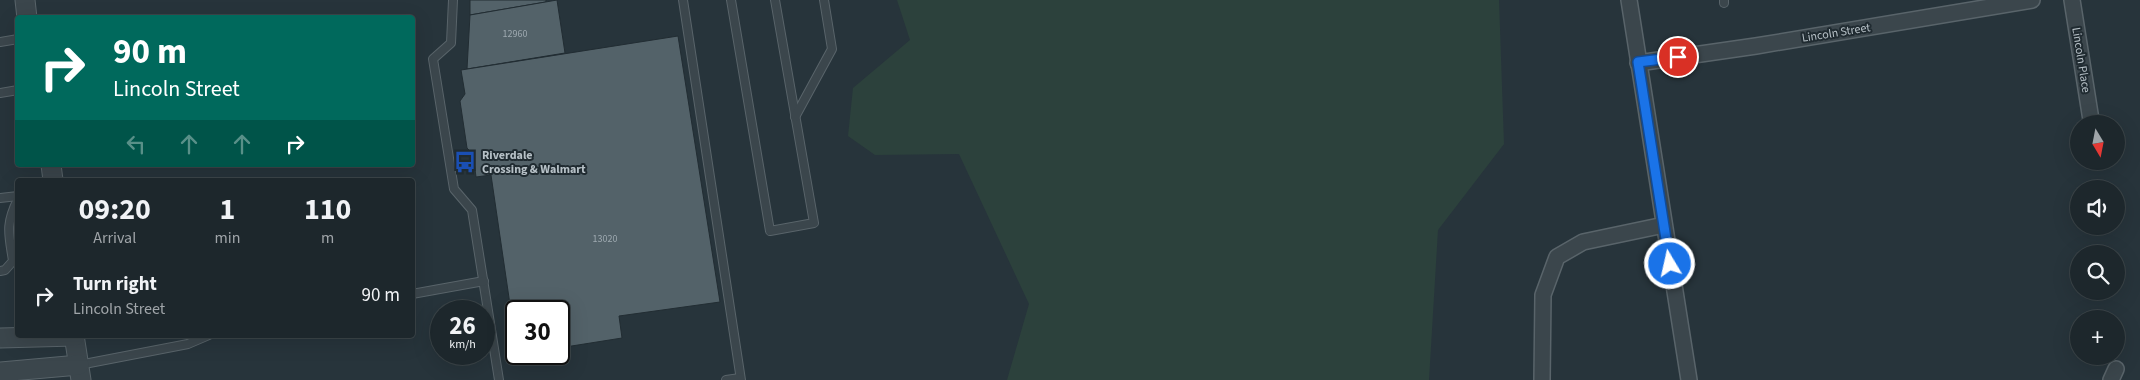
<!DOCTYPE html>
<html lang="en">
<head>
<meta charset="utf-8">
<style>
	:root { --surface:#1d272c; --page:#252f34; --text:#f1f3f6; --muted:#a0a5a9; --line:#3b4448 }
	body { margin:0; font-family:"Source Sans 3",sans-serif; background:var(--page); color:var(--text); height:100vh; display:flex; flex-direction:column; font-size:19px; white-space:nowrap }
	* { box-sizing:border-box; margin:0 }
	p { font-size:16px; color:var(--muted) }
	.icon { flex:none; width:28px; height:28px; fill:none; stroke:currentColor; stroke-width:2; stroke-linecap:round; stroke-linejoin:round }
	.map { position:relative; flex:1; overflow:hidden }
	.side { position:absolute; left:15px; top:178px; width:400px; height:160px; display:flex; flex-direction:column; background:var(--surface); border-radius:5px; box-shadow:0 5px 20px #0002,0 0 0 1px var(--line) }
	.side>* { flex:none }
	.top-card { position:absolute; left:15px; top:15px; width:400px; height:152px; border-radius:5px; box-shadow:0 5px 20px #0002,0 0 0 1px var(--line); background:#00695c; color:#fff; overflow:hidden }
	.needle { width:32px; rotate:170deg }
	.tools { position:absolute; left:2070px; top:115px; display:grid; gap:10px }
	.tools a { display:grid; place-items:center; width:55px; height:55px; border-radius:50%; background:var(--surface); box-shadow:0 5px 20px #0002,0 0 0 1px var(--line); font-size:25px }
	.speed { position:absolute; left:430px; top:300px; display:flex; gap:10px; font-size:25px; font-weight:700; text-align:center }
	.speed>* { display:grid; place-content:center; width:65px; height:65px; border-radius:50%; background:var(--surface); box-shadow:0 5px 20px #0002,0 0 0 1px var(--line); line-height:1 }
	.speed small { font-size:12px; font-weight:400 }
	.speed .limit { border:2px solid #111; border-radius:8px; background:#fff; color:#111 }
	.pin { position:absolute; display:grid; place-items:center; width:42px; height:42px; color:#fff; margin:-21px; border:2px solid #fff; border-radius:50%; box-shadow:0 1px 5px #0007 }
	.me { position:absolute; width:55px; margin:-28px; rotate:351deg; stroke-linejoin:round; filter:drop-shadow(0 0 4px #0008) }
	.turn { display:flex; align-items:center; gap:18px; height:105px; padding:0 15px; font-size:22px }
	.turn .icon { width:65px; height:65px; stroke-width:2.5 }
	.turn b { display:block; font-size:35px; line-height:42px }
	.lanes { display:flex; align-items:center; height:48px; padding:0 15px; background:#0003; justify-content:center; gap:25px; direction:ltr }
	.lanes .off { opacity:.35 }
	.eta { display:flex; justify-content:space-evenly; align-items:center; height:85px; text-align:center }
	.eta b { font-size:30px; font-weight:700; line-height:35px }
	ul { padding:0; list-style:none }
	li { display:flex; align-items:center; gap:15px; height:65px; padding:0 15px }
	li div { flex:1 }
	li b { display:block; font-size:19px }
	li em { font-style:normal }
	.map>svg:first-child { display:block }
	.green { fill:#2c413c }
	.building { fill:#536269; stroke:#222d33 }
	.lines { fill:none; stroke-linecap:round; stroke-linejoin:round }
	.service-casing { stroke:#59646a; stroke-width:10 }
	.minor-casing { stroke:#59646a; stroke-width:18 }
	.tertiary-casing { stroke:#59646a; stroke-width:21 }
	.service { stroke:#3b464c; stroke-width:8 }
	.minor { stroke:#3b464c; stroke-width:15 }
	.tertiary { stroke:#3b464c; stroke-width:19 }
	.route-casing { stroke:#114b97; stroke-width:12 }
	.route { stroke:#1a73e8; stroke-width:9 }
	.labels { text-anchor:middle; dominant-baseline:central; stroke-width:4; stroke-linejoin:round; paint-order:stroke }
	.number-label { font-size:10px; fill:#9ea9b0 }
	.street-label { font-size:12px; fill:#b7c1c7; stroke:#202b31 }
	.poi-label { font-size:12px; font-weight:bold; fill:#b7c1c7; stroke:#202b31; text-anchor:start }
</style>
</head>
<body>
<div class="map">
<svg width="2140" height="380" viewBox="0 0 2140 380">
	<rect width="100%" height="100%" fill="#27343b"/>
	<polygon class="green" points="897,0 1499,0 1504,144 1438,230 1429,380 1007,380 1029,304 959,154 875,155 848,136 853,88 910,40"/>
	<g class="building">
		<polygon points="470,0 546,0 546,2 470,15"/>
		<polygon points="557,0 565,53 467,69 470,15"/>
		<polygon points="678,36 720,302 619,316 622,338 559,348 559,311 516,311 516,331 514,332 491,175 476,177 473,154 467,148 460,101 465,94 461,70"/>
	</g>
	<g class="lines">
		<g class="service-casing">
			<g id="service">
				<polyline points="453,0 451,43 433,59 454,189 472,210 499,380"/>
				<polyline points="683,0 741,380"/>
				<polyline points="731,0 770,231 814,223 775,0"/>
				<polyline points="1724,0 1724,3"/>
				<polyline points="0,42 18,39"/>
				<polyline points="0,93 18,90"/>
				<polyline points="795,117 832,49 824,0"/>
				<polyline points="0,198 18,196"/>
				<path d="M0 271 5 270 13 261C9 234 5 225 18 199"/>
				<polyline points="412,294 484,281"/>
				<polyline points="79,365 188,344 209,335"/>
				<polyline points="726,380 740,378"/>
			</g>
		</g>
		<g class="minor-casing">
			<g id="minor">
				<polyline points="1629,0 1689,380"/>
				<polyline points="2072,0 2091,120"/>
				<polyline points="1638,63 1756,46 2032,0"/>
				<polyline points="1542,380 1543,295 1557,257 1583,242 1664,225"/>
				<polyline points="2111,380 2116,369"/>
			</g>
		</g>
		<g class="tertiary-casing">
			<g id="tertiary">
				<polyline points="25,0 27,18"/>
				<polyline points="51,165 53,180"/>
				<polyline points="74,335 81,380"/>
				<polyline points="0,338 75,336"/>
				<polyline points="0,372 79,365"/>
			</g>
		</g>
		<use href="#service" class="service"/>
		<use href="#minor" class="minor"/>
		<use href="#tertiary" class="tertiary"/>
	</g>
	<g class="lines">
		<g class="route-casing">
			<polyline id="route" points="1670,264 1638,62 1678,57"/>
		</g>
		<use href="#route" class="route"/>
	</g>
	<defs>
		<g id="bus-bare" transform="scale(1.725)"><path d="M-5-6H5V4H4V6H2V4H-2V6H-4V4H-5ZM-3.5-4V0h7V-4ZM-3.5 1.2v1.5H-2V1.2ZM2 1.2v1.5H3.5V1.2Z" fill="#1a4fb4" stroke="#202b31" stroke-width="2.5" paint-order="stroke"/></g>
	</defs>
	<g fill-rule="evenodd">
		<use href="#bus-bare" x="465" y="162"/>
	</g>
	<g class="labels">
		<g class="number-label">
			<text x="515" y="34">12960</text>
			<text x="605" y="239">13020</text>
		</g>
		<g class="street-label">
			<text transform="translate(1836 33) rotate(-9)">Lincoln Street</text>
			<text transform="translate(2081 60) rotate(81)">Lincoln Place</text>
		</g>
		<g class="poi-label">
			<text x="482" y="155">Riverdale<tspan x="482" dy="14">Crossing &amp; Walmart</tspan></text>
		</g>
	</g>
</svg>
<div class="tools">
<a><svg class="needle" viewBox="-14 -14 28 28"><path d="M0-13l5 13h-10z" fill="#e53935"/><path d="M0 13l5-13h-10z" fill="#a0a5a9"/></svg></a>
<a><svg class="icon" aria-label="sound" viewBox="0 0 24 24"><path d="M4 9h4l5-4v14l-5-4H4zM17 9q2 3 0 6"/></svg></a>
<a><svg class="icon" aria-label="search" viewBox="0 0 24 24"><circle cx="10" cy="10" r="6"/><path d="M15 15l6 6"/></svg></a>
<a>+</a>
</div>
<div class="speed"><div>26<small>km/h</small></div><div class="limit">30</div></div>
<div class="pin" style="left:1678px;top:57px;background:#d93025"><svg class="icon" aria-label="arrive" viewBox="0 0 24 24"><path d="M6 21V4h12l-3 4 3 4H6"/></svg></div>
<svg class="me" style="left:1670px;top:264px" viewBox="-20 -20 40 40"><circle r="17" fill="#1a73e8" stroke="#fff" stroke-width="3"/><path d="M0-11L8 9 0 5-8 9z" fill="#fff"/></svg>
<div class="top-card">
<div class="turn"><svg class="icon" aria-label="right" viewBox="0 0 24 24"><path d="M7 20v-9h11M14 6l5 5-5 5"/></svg><div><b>90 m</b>Lincoln Street</div></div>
<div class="lanes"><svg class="icon off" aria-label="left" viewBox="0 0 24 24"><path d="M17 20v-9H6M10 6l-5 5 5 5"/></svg><svg class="icon off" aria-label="ahead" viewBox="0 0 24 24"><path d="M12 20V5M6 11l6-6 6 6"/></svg><svg class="icon off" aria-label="ahead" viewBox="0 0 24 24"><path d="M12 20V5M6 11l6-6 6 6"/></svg><svg class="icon" aria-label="right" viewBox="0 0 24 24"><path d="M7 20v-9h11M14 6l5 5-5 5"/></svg></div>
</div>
<section class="side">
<div class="eta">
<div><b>09:20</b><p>Arrival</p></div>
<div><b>1</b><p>min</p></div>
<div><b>110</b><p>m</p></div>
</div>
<ul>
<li><svg class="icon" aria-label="right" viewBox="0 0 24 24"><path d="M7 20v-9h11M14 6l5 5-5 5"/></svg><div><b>Turn right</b><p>Lincoln Street</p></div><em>90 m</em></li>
</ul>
</section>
</div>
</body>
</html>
